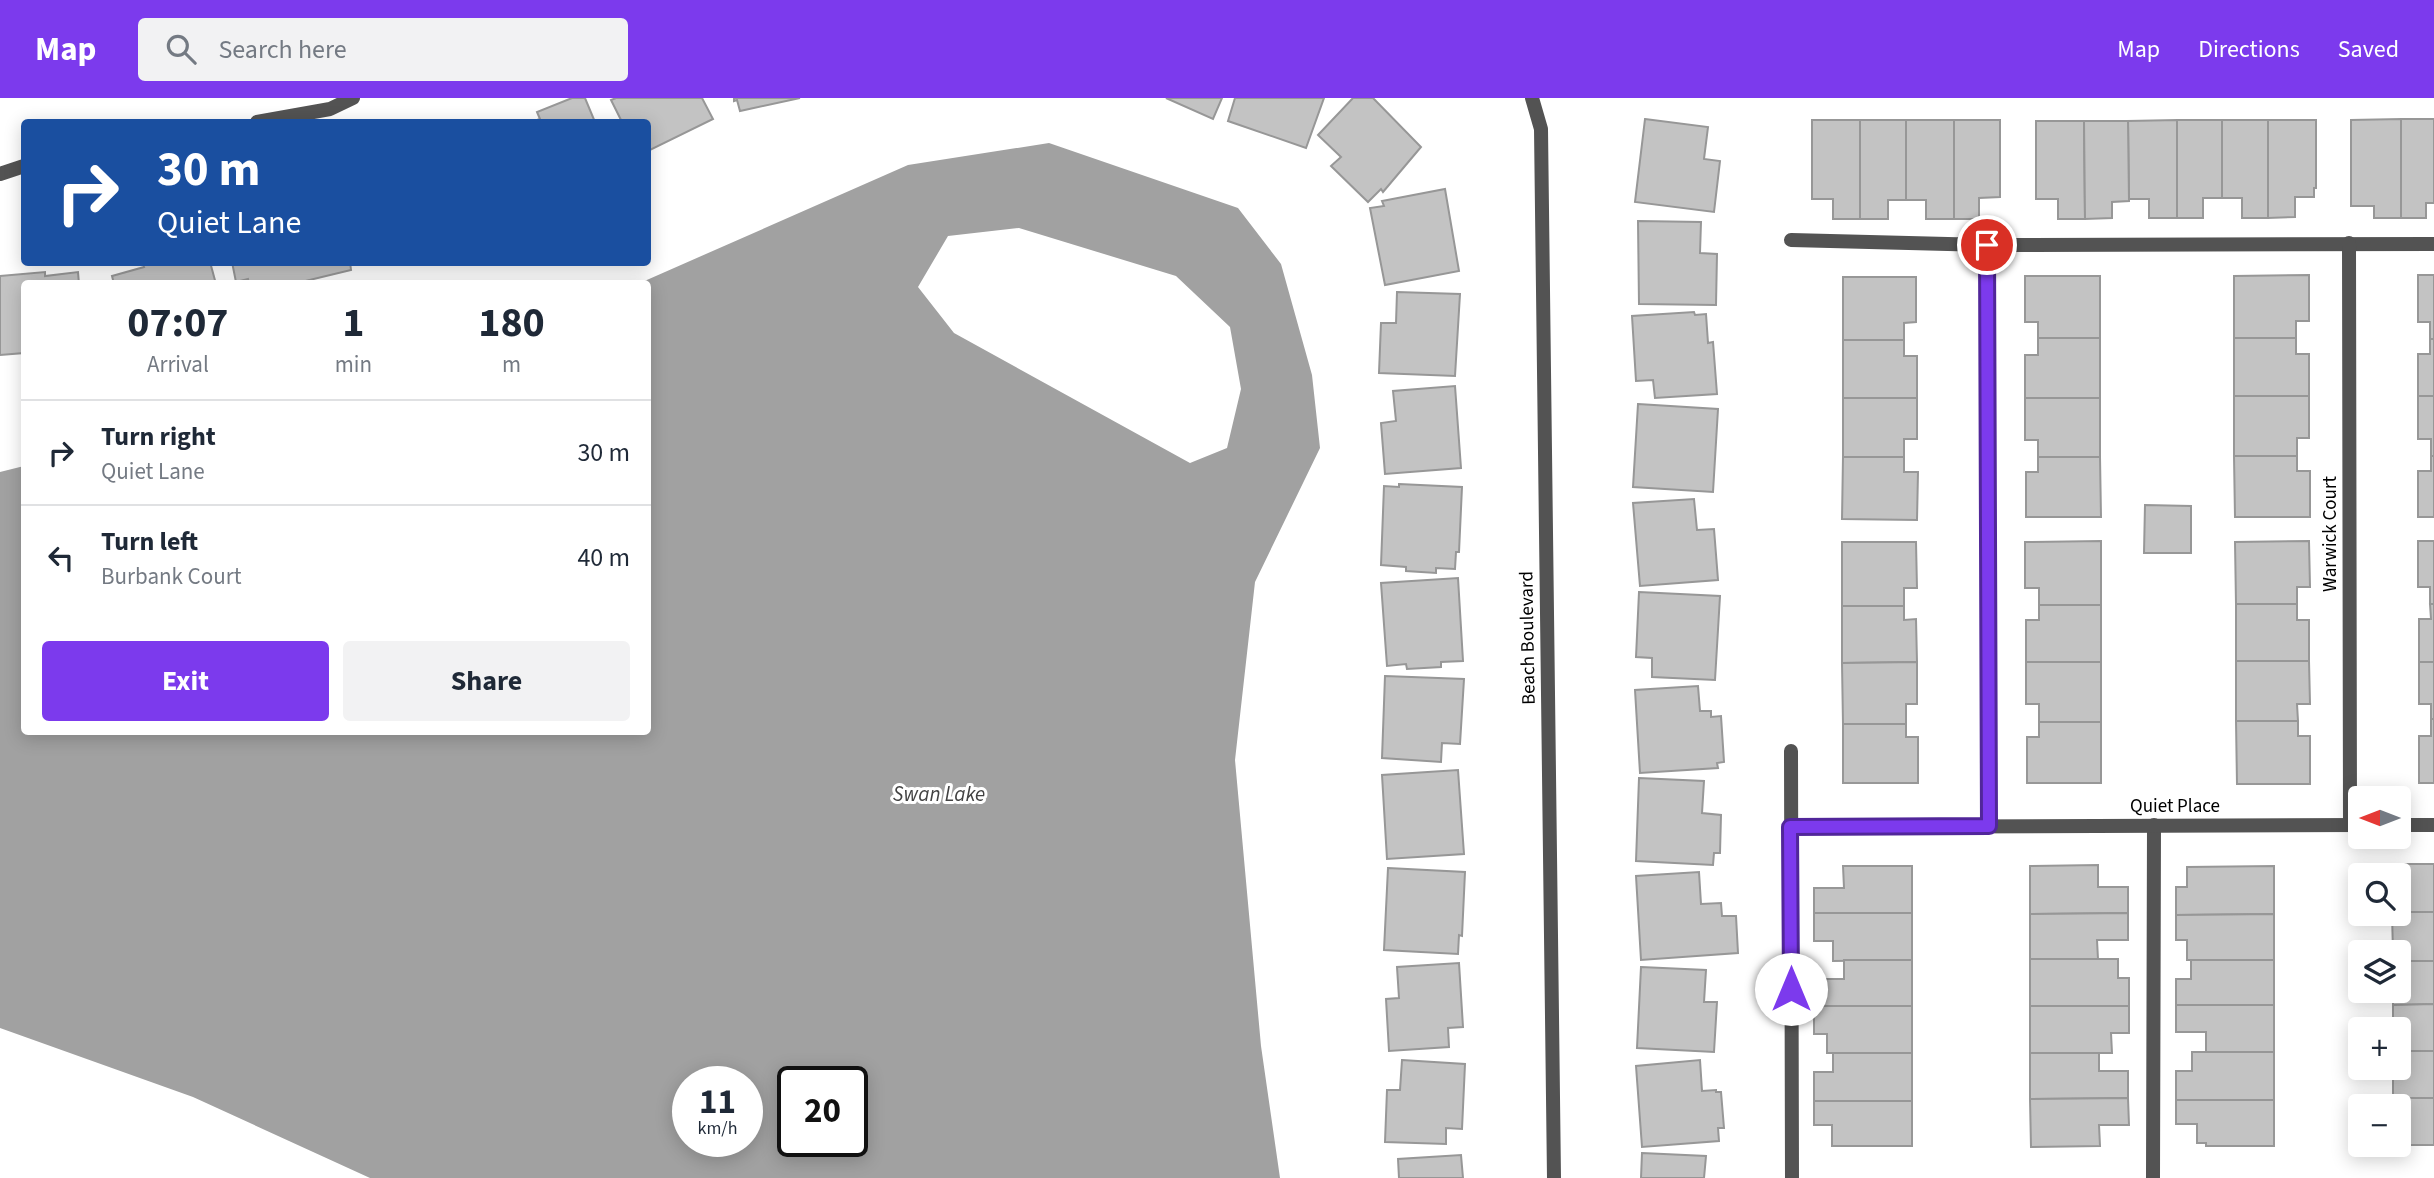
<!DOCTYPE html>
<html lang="en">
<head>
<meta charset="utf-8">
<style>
	:root { --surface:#fff; --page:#f2f2f3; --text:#1f2937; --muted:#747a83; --line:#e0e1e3; --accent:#7c3aed }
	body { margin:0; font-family:"Source Sans 3",sans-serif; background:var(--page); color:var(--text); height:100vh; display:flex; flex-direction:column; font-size:26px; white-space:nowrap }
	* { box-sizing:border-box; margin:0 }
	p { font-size:23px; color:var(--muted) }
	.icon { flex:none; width:38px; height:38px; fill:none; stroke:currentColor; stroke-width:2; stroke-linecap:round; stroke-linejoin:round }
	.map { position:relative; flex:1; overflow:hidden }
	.panel { position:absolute; left:21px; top:182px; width:630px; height:455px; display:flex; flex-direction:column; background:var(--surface); border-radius:7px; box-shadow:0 4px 18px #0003 }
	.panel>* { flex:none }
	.guide { position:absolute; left:21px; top:21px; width:630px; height:147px; border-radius:7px; box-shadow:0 4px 18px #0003; background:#1a4fa0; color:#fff; overflow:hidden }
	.needle { width:46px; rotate:270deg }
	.tools { position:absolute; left:2348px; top:688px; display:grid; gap:14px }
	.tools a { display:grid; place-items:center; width:63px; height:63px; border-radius:7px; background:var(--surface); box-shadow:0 4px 18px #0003; font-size:35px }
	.speed { position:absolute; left:672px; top:968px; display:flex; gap:14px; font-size:35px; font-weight:700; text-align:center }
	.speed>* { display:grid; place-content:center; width:91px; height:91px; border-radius:50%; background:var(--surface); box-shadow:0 4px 18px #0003; line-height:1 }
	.speed small { font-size:18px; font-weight:400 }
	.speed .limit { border:4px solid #111; border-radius:10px; background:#fff; color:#111 }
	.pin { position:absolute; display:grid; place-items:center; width:60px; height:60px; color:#fff; margin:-30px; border:4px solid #fff; border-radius:50%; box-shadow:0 2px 7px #0007 }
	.me { position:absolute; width:77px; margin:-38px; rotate:0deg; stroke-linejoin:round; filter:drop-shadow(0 0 5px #0008) }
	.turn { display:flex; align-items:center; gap:24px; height:147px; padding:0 21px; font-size:32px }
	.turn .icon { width:91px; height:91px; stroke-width:2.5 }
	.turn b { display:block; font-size:49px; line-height:60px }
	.eta { display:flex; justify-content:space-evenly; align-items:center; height:119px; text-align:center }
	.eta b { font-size:42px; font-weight:700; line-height:49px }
	.button { display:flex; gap:14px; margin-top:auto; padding:14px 21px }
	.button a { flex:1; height:80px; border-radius:7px; background:var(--accent); color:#fff; font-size:28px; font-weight:700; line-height:80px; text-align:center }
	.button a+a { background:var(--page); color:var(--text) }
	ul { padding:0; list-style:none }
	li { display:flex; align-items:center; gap:21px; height:105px; padding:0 21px; border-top:2px solid var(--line) }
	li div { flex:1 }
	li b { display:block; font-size:26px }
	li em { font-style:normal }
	header { display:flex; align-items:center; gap:42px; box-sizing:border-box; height:98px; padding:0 35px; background:var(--accent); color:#fff }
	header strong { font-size:33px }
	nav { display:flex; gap:38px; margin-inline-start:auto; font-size:24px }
	.search { width:490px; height:63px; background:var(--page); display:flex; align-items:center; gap:18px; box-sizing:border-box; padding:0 24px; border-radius:7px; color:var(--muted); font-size:26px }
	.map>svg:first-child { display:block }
	.water { fill:#a1a1a1; fill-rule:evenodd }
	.building { fill:#c3c3c3; stroke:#979797; stroke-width:2 }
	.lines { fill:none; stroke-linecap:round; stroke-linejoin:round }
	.service { stroke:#535353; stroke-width:14 }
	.minor { stroke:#535353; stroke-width:14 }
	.route-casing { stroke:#51269a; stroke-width:18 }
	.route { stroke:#7c3aed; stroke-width:12 }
	.labels { text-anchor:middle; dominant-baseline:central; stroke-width:6; stroke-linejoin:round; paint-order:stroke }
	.street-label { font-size:19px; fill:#000; stroke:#fff }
	.water-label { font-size:21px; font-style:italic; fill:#424242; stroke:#fff }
</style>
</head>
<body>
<header>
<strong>Map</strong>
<div class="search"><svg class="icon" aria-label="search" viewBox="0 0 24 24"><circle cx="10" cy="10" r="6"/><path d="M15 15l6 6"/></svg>Search here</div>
<nav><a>Map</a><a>Directions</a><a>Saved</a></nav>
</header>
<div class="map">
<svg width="2434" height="1080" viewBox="0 0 2434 1080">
	<rect width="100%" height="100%" fill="#fff"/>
	<path class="water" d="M1049 45 1238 110 1281 166 1312 277 1320 350 1255 484 1235 662 1261 948 1280 1080H370L193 999 0 930V374L24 368V634H648V186L640 185 908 67ZM1019 130 1176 178 1230 229 1241 291 1227 350 1190 365 954 235 918 189 948 138ZM688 984H747V1043H688ZM793 984H852V1043H793Z"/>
	<g class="building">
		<polygon points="572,0 585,0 595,24 531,24 540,21 537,14"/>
		<polygon points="616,0 702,0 713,21 648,53 648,24 622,24 611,2"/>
		<polygon points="734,0 800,0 740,13 737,2 734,3"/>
		<polygon points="1166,0 1222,0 1213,21"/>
		<polygon points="1235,0 1324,0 1306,50 1228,23"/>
		<polygon points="1353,0 1373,0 1421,49 1383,94 1381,91 1368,104 1331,68 1341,59 1318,37"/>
		<polygon points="1645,21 1708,29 1704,61 1720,63 1714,114 1635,104"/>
		<polygon points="2401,21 2401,120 2374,120 2374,108 2351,108 2351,22"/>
		<polygon points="2401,21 2434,21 2434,105 2426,105 2426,120 2401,120"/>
		<polygon points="1812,22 1860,22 1860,121 1833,121 1833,101 1812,101"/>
		<polygon points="1860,22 1906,22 1906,102 1888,102 1888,121 1860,121"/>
		<polygon points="1906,22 1954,22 1954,121 1926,121 1926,102 1906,102"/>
		<polygon points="1954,22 2000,22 2000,99 1979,100 1979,121 1954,121"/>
		<polygon points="2177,22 2177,120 2149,120 2149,101 2129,101 2128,23"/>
		<polygon points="2177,22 2222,22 2222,100 2203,100 2203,120 2177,120"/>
		<polygon points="2222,22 2268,22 2268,120 2242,120 2242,100 2222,100"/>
		<polygon points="2268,22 2316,22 2316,90 2314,90 2314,99 2295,99 2295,119 2268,120"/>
		<polygon points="2036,23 2084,23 2085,121 2058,121 2058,101 2036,101"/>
		<polygon points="2084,23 2128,23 2129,103 2112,104 2112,120 2085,121"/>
		<polygon points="1445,91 1459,173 1385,187 1370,110 1384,108 1382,103"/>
		<polygon points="1638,123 1701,124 1700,155 1717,156 1716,207 1639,206"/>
		<polygon points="142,164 210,164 216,186 114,186 112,178 144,169"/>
		<polygon points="232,164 350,164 351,172 293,186 249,186 248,181 236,184"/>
		<polygon points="45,174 45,178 78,174 79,186 24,186 24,255 0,257 0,178"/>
		<polygon points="2309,177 2309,223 2296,223 2296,240 2234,240 2234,178"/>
		<polygon points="2418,177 2434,177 2434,241 2430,241 2430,224 2418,224"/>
		<polygon points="2025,178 2100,178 2100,240 2038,240 2038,224 2025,224"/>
		<polygon points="1843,179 1916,179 1916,224 1904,225 1904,242 1843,242"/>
		<polygon points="1397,194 1460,196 1455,278 1379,275 1381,225 1396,225"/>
		<polygon points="1694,214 1695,217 1706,216 1708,245 1713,244 1717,296 1655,300 1653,282 1636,283 1632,218"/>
		<polygon points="2038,240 2100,240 2100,300 2025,300 2025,257 2038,257"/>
		<polygon points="2234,240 2296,240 2296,256 2309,256 2309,298 2234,298"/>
		<polygon points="2430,241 2434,241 2434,298 2418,298 2418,256 2430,256"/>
		<polygon points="1843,242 1904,242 1904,258 1917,258 1917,300 1843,300"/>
		<polygon points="1455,288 1461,370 1385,376 1381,325 1396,323 1393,293"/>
		<polygon points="2234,298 2309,298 2309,340 2297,340 2297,358 2234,358"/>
		<polygon points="2418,298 2434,298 2434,358 2431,358 2431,341 2418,341"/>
		<polygon points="1843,300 1917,300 1917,341 1904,341 1904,359 1843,359"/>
		<polygon points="2025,300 2100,300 2100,359 2038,359 2038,342 2025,342"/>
		<polygon points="1638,306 1718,311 1713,394 1633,389"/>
		<polygon points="2234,358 2297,358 2297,373 2310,373 2310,419 2235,419"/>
		<polygon points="2431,358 2434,358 2434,419 2418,419 2418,373 2431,373"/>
		<polygon points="1843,359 1904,359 1904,374 1918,374 1917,422 1842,421"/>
		<polygon points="2038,359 2100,359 2101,419 2026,419 2026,374 2038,374"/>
		<polygon points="1399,386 1462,389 1459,454 1456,454 1455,471 1436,470 1436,475 1406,473 1406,469 1381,467 1384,388 1399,389"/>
		<polygon points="1694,401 1697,432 1714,431 1718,482 1640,488 1633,405"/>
		<polygon points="2145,407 2191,408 2191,455 2144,455"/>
		<polygon points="2101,443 2101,507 2039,507 2039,490 2025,490 2025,444"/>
		<polygon points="2309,443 2310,489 2297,489 2297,506 2236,506 2235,444"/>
		<polygon points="2418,443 2434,443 2434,506 2430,506 2430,489 2418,489"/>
		<polygon points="1842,444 1916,444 1917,490 1904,490 1904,508 1842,508"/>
		<polygon points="1458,480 1463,563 1441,564 1441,569 1407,571 1406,566 1387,568 1381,485"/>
		<polygon points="1639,494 1720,498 1715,582 1652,579 1652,560 1636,559"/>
		<polygon points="2236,506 2297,506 2297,522 2309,522 2309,563 2236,563"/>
		<polygon points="2430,506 2434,506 2434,564 2419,564 2419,521 2431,521"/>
		<polygon points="2039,507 2101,507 2101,564 2026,564 2026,522 2039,522"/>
		<polygon points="1842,508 1904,508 1904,522 1916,521 1917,564 1842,565"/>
		<polygon points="2236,563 2309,563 2310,606 2297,606 2298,623 2236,623"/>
		<polygon points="1917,564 1917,606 1906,606 1906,626 1843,626 1842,565"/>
		<polygon points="2026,564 2101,564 2101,624 2039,624 2039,606 2026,606"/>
		<polygon points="2419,564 2434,564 2434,621 2431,621 2431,606 2419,606"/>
		<polygon points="1385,578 1464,581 1460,646 1442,645 1441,664 1382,660"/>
		<polygon points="1698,588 1700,613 1711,613 1711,619 1721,618 1724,664 1717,665 1718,670 1640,675 1635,592"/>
		<polygon points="2431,621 2434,621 2434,685 2419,685 2419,638 2431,638"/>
		<polygon points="2236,623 2298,623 2298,638 2310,638 2310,686 2237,686"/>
		<polygon points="2039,624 2101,624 2101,685 2027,685 2027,639 2039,639"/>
		<polygon points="1843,626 1906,626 1906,639 1918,639 1918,685 1843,685"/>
		<polygon points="1458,672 1464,756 1387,761 1382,677"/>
		<polygon points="1639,680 1704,683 1702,715 1721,717 1720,755 1714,755 1713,767 1636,763"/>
		<polygon points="2393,766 2434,766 2434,814 2399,814 2399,777 2393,777"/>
		<polygon points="2098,767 2098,789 2128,789 2128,815 2030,816 2030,768"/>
		<polygon points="1843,768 1912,768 1912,815 1814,815 1814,790 1844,790"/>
		<polygon points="2274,768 2274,816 2176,817 2176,789 2187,789 2187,769"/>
		<polygon points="1388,770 1465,774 1462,838 1459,837 1458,856 1384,852"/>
		<polygon points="1699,774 1701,806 1721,805 1722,818 1736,818 1738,855 1641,862 1636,778"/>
		<polygon points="2399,814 2434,814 2434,863 2399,863 2399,854 2393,854 2392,816"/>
		<polygon points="1814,815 1912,815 1912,862 1833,863 1833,843 1814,843"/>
		<polygon points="2128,815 2128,842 2097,842 2098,861 2030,861 2030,816"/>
		<polygon points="2274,816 2274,862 2187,862 2187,842 2176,842 2176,817"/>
		<polygon points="2030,861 2118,861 2118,880 2129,880 2129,908 2030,908"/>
		<polygon points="1844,862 1912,862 1912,908 1814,908 1814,881 1844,881"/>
		<polygon points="2191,862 2274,862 2274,907 2176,907 2176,881 2191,881"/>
		<polygon points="2399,863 2434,863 2434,906 2393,907 2393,892 2399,892"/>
		<polygon points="1459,865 1463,929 1448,930 1449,949 1389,953 1386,901 1399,900 1397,869"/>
		<polygon points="1641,869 1706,872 1704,904 1717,904 1714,954 1637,950"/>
		<polygon points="2434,906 2434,953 2399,953 2399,931 2393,931 2393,907"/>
		<polygon points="2176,907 2274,907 2274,954 2206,954 2206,934 2176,934"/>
		<polygon points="1814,908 1912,908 1912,955 1827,955 1827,936 1814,936"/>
		<polygon points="2030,908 2129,908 2129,935 2111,935 2112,955 2030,955"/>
		<polygon points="2399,953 2434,953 2434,1000 2393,1000 2393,970 2399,970"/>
		<polygon points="2192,954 2274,954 2274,1002 2176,1002 2176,973 2192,973"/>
		<polygon points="1833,955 1912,955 1912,1003 1814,1003 1814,974 1833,974"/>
		<polygon points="2030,955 2099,955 2099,973 2128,973 2128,1000 2030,1001"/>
		<polygon points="1402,962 1465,966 1462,1031 1446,1030 1446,1046 1385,1044 1387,992 1400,992"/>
		<polygon points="1700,962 1702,993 1716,992 1716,994 1721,994 1724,1030 1718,1030 1719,1043 1642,1049 1636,968"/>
		<polygon points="2128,1000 2129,1027 2099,1027 2100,1048 2031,1049 2030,1001"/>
		<polygon points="2393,1000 2434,1000 2434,1047 2395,1047 2399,1046 2399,1008 2394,1008"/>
		<polygon points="2176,1002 2274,1002 2274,1048 2206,1048 2206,1045 2197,1045 2197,1026 2176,1026"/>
		<polygon points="1814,1003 1912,1003 1912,1048 1832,1048 1832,1027 1814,1027"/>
		<polygon points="1642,1055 1706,1058 1704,1080 1641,1080"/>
		<polygon points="1461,1057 1463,1080 1399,1080 1398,1061"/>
	</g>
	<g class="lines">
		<g class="service">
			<polyline points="1791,142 1987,147 2434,146"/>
			<polyline points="1791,653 1792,1080"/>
			<polyline points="2153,1080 2154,727"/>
		</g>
		<g class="minor">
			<polyline points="1532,0 1541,31 1554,1080"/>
			<polyline points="257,24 330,11 353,0"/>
			<polyline points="0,76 24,68"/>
			<polyline points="2349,145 2350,727"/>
			<polyline points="1987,147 1989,728"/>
			<polyline points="2399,727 2434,727"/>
			<polyline points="1790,729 2361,727"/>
		</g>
	</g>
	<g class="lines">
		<g class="route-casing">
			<polyline id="route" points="1791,891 1790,729 1989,728 1987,147"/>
		</g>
		<use href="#route" class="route"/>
	</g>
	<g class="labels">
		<g class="street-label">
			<text transform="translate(2330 436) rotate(-90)">Warwick Court</text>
			<text transform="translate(1528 540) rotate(-91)">Beach Boulevard</text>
			<text x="2175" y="708">Quiet Place</text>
		</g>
		<g class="water-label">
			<text x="939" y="696">Swan Lake</text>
		</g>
	</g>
</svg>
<div class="tools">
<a><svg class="needle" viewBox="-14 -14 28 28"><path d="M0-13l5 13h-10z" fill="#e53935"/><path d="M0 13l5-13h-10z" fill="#747a83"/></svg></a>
<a><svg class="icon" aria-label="search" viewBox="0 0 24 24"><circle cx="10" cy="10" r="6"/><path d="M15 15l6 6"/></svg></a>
<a><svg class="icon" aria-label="layers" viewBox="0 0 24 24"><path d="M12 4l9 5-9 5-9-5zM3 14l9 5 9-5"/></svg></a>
<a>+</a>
<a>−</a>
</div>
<div class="speed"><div>11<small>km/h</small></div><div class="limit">20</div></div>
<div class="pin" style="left:1987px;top:147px;background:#d93025"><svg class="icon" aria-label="arrive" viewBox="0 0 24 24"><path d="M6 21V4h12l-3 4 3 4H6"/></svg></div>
<svg class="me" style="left:1791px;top:891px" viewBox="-20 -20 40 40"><circle r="19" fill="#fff"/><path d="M0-13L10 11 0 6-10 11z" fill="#7c3aed"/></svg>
<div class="guide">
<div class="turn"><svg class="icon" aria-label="right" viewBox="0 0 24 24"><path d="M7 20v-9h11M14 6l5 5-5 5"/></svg><div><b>30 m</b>Quiet Lane</div></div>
</div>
<section class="panel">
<div class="eta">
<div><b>07:07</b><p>Arrival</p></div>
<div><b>1</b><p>min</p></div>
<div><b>180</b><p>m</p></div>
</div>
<ul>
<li><svg class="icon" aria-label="right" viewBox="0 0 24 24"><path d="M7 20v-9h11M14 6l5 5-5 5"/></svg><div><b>Turn right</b><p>Quiet Lane</p></div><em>30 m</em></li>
<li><svg class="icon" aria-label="left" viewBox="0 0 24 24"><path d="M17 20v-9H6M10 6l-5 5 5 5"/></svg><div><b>Turn left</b><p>Burbank Court</p></div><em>40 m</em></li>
</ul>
<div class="button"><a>Exit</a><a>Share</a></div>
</section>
</div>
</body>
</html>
